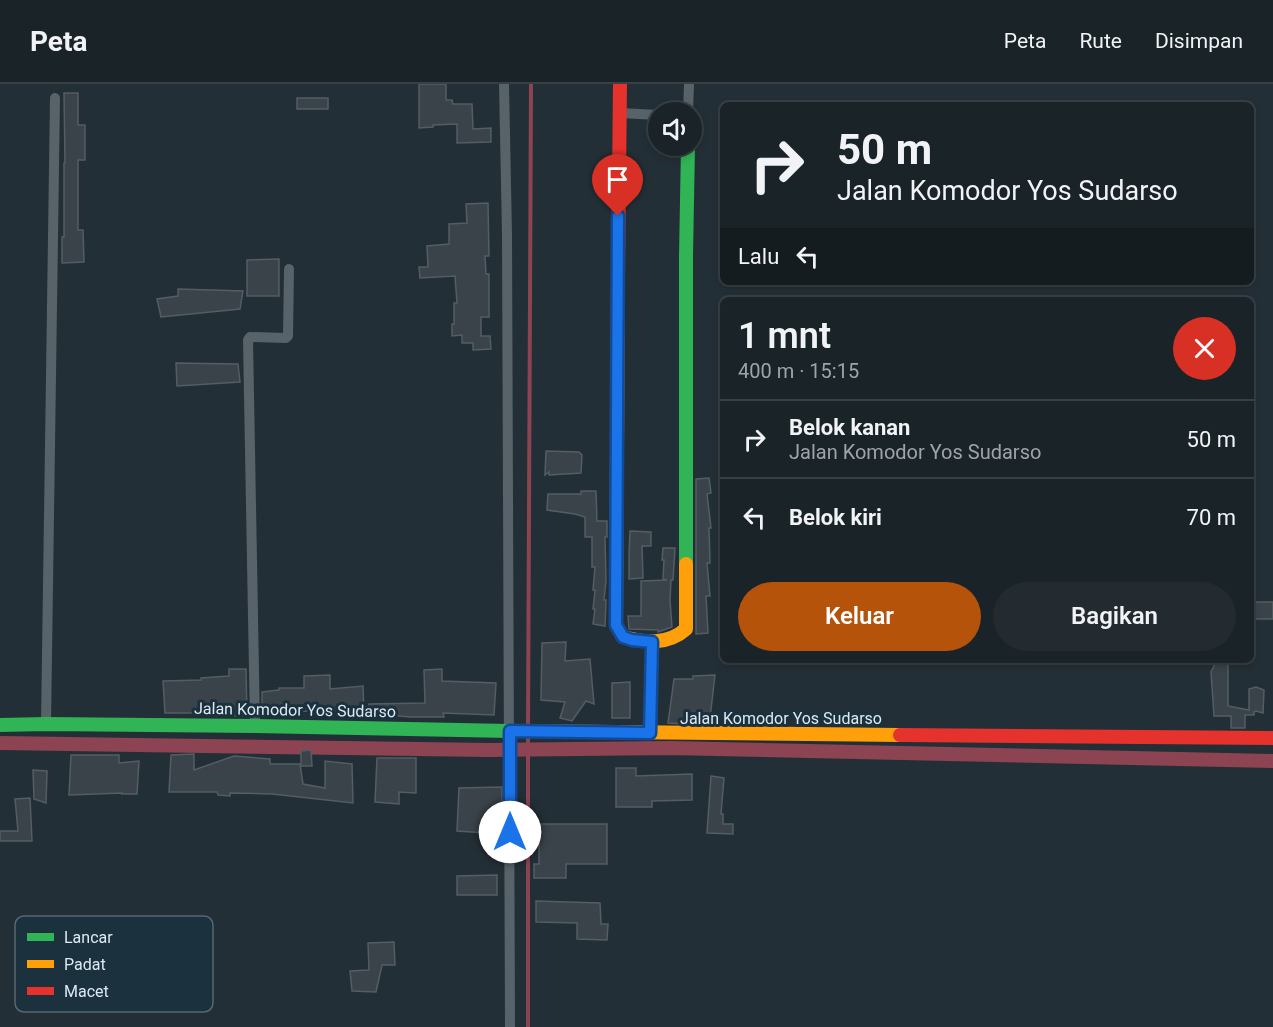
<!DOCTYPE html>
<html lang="id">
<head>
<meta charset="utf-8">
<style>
	:root { --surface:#1a2328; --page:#232b30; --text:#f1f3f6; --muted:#9fa4a8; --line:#384045; --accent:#b45309 }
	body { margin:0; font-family:Roboto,sans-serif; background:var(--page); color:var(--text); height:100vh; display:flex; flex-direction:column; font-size:22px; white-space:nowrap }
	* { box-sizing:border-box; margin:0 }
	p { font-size:20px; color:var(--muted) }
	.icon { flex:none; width:33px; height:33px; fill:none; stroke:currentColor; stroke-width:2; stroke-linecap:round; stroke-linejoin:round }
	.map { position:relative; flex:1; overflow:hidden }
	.panel { position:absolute; left:720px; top:213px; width:534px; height:366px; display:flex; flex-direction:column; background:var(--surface); border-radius:9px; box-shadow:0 3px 9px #0003,0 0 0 2px var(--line) }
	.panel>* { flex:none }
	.top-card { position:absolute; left:720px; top:18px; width:534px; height:183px; border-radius:9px; box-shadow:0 3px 9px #0003,0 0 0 2px var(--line); background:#1a2328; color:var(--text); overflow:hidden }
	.fabs { position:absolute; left:648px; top:18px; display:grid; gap:12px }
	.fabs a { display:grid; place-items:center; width:54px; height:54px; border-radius:50%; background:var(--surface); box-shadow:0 3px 9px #0003,0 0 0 2px var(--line); font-size:30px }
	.pin { position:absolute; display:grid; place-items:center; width:51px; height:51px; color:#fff; margin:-62px -26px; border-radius:50% 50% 50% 0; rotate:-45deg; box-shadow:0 0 6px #0007 }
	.pin .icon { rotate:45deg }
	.me { position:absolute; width:66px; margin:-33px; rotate:0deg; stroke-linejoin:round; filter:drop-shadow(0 0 4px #0008) }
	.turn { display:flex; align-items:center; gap:21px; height:126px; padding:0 18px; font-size:27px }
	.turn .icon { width:78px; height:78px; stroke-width:2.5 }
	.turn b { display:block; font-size:42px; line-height:51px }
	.then { display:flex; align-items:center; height:57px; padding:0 18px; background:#0003; gap:12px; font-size:22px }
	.round { display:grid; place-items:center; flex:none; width:63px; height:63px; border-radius:32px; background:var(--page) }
	.summary { display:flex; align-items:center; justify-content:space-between; height:102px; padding:0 18px }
	h1 { font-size:36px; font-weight:600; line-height:45px }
	.button { display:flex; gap:12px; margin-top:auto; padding:12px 18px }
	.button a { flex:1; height:69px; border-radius:36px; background:var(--accent); color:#fff; font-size:24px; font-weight:600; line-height:69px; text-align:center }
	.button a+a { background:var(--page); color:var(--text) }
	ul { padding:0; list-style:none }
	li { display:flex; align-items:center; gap:18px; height:78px; padding:0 18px; border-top:2px solid var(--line) }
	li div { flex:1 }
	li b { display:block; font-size:22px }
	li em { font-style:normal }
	header { display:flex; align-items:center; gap:36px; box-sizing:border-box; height:84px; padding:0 30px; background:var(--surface); border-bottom:2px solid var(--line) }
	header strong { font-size:28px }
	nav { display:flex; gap:33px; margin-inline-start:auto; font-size:21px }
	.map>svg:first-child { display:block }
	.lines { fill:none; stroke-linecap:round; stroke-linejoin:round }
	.stream { stroke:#8c4453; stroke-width:4 }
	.canal { stroke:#8c4453; stroke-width:14 }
	.building { fill:#3a4349; stroke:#535d63; stroke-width:1.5 }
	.street { stroke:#576269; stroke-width:10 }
	.fast { stroke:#30b455; stroke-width:14 }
	.slow { stroke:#ff9f0a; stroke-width:14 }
	.jam { stroke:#e5322d; stroke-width:14 }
	.route-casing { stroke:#114b97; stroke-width:15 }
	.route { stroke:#1a73e8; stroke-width:10 }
	.labels { text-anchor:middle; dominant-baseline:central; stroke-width:6; stroke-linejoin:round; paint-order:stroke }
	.street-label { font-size:16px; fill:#dce9f2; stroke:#1b313e }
	.key { fill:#1b313e; stroke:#556874; stroke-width:1.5 }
	.key-label { font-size:16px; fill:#dce9f2 }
</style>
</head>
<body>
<header>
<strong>Peta</strong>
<nav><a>Peta</a><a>Rute</a><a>Disimpan</a></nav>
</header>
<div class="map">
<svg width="1273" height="943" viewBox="0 0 1273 943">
	<rect width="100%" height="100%" fill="#232f36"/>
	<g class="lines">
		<g class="stream">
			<polyline points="528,642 531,0"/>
			<polyline points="528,650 528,943"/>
		</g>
		<polyline class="canal" points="0,659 489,666 671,664 1273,677"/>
	</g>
	<g class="building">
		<polygon points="419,0 446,0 446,16 452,16 453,20 472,20 473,45 491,44 491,58 457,59 457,40 433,41 433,43 419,44"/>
		<polygon points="64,9 78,9 78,41 85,41 85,76 78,76 78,146 83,146 84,178 62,179 62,153 64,153 64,79 65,79"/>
		<rect x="297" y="14" width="31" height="11"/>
		<polygon points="488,119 489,172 485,172 486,190 489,190 489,233 481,233 481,252 490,252 491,265 473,266 473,259 462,259 462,251 452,252 452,240 454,240 454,219 457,219 455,192 420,194 419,183 428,183 427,162 449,160 449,140 467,139 466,120"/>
		<polygon points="279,175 279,212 247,212 247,176"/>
		<polygon points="178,205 243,207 240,225 161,233 157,215 178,212"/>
		<polygon points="176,279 238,280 240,298 177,302"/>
		<polygon points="546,367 579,368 582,371 581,389 549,391 549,388 545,391"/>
		<polygon points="709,394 711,409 707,410 711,444 709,444 710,479 707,479 710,512 706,512 708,549 696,550 696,395"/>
		<polygon points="581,407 596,407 597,437 607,437 607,453 605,453 606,497 604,516 606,516 605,542 593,540 595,525 593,525 595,506 593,506 595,483 592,483 592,453 585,453 585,433 575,430 547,426 548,410 581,410"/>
		<polygon points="630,447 651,448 651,462 642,462 643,494 629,495 629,471"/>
		<polygon points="663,464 675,464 673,496 671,496 670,516 672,543 658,548 658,546 629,545 628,532 641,532 641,497 667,496 663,495 664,476 662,476"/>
		<rect x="1251" y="518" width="22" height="17"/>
		<polygon points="566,558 565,577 590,575 594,620 586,617 572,637 560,634 565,618 541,616 542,559"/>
		<polygon points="1228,579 1228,622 1249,626 1249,605 1256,603 1264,606 1263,629 1256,627 1254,628 1254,631 1245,631 1245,644 1231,644 1231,632 1214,632 1211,588 1215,580"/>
		<polygon points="229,585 246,585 247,632 209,632 210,629 165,629 163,597 201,596 201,594 229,592"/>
		<polygon points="442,585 442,597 496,599 494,631 443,629 444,633 410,633 367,629 369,620 425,619 424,586"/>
		<polygon points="330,591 330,605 363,602 364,629 300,627 300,633 262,632 262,608 279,606 279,604 304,604 304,592"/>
		<polygon points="715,591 710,634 687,631 686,640 668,639 674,595 693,595 693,592"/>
		<polygon points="630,598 630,634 612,634 612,599"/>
		<polygon points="725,630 749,631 749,640 725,640"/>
		<polygon points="311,666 312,682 301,682 301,667"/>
		<polygon points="194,670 194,686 234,672 270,675 270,680 300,680 303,700 325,704 325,677 352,680 353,719 272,710 230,709 230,712 218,711 217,708 169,708 171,671"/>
		<polygon points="71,671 119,671 119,679 139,677 137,710 122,710 122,709 69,711"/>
		<polygon points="377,674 416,674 416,709 399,708 399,720 375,718"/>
		<polygon points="616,684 636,684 636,692 692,690 692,716 652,717 652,723 616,723"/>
		<polygon points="33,686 47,687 46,719 34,715"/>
		<polygon points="711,692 724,694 721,730 723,730 723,740 733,740 733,750 707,749"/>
		<polygon points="502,703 502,750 457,747 459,704"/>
		<polygon points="30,714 32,757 0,757 0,747 18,747 15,715"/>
		<polygon points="539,740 607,740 607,780 566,780 566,794 534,794 534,780 539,780"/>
		<polygon points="497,791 497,811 457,811 457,792"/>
		<polygon points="536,817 600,819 601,840 608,840 607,856 577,855 577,839 536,838"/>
		<polygon points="394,858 395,881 382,881 376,908 352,907 350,887 369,886 368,859"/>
	</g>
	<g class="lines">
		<g class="street">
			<polyline points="504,0 507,150 510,943"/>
			<polyline points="688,28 689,0"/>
			<polyline points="620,29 658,31"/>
			<polyline points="46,640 55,14"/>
			<polyline points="255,642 248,256 250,253 286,254 288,252 289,185"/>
			<polyline points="650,649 652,558"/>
		</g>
		<g class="fast">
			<polyline points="686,480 686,172 688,62"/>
			<polyline points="0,641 46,640 255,642 516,647"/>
		</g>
		<g class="slow">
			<path d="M618 194 616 541 623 553C645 559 668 561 686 545V480"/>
			<polyline points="516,647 900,651"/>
		</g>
		<g class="jam">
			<polyline points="618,194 620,0"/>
			<polyline points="900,651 1273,654"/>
		</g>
	</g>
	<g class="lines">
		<g class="route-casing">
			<polyline id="route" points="510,748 510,647 650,649 652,558 632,556 623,553 616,541 618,132"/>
		</g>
		<use href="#route" class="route"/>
	</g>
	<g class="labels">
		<g class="street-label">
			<text transform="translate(295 626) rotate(1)">Jalan Komodor Yos Sudarso</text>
			<text x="781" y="634">Jalan Komodor Yos Sudarso</text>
		</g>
	</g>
	<rect x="15" y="832" width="198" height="96" rx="9" class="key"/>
	<rect x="27" y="849" width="27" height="8" fill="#30b455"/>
	<rect x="27" y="876" width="27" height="8" fill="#ff9f0a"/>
	<rect x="27" y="903" width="27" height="8" fill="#e5322d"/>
	<g class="key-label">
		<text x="64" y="859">Lancar</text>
		<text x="64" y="886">Padat</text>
		<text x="64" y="913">Macet</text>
	</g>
</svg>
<div class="fabs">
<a><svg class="icon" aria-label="sound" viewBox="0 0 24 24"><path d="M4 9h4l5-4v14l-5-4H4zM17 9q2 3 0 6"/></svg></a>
</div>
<div class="pin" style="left:618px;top:132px;background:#d93025"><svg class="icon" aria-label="arrive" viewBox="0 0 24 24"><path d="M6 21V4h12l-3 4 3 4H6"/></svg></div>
<svg class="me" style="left:510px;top:748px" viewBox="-20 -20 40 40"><circle r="19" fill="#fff"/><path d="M0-13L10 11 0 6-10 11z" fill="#1a73e8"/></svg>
<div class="top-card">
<div class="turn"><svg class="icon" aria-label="right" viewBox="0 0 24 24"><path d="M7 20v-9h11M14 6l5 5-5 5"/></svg><div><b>50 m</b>Jalan Komodor Yos Sudarso</div></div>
<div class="then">Lalu<svg class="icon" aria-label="left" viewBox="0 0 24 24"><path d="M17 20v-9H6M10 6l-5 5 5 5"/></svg></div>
</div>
<section class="panel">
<div class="summary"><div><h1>1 mnt</h1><p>400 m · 15:15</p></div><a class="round" style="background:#d93025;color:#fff"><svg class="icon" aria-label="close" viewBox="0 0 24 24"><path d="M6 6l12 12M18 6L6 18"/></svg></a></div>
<ul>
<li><svg class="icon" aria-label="right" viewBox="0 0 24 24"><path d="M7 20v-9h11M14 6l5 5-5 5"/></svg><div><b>Belok kanan</b><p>Jalan Komodor Yos Sudarso</p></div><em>50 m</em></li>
<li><svg class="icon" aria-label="left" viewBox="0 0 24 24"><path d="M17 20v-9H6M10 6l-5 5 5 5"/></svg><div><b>Belok kiri</b></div><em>70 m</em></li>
</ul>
<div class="button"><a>Keluar</a><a>Bagikan</a></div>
</section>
</div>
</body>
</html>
